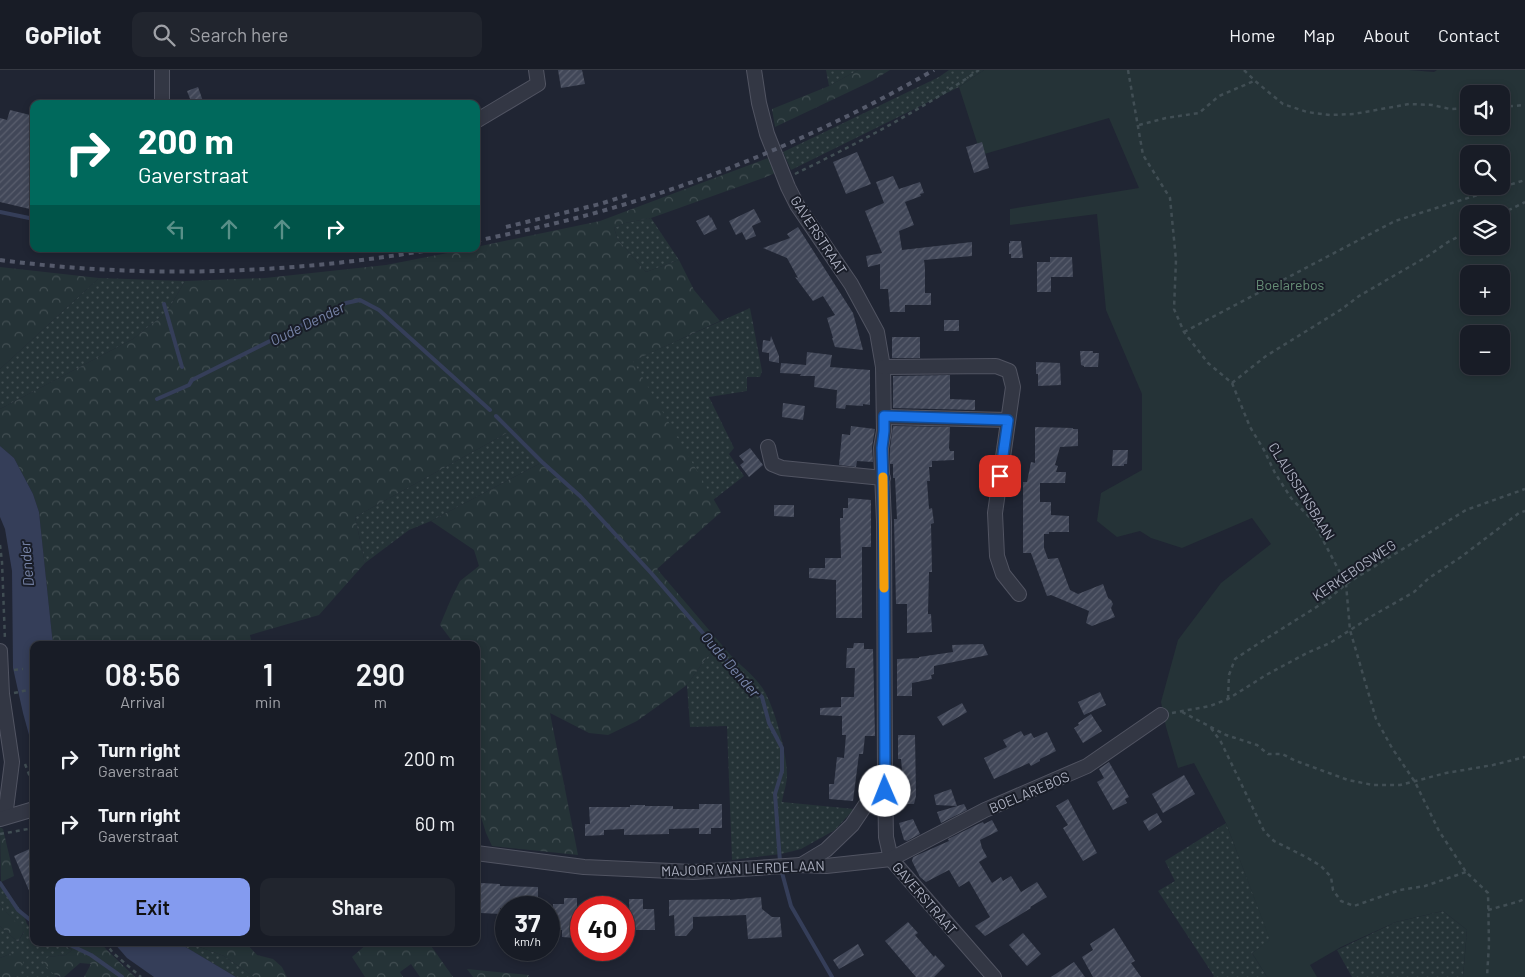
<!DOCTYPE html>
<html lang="en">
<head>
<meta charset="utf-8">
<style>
	:root { --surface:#181c26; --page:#21252e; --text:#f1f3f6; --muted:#9fa1a7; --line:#363a43; --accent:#849bef }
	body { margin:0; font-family:Barlow,sans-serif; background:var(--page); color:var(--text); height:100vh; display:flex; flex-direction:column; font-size:19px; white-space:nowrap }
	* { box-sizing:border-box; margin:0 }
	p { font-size:16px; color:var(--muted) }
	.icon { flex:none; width:28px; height:28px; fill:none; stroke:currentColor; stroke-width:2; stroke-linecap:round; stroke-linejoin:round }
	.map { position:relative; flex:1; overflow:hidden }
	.panel { position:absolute; left:30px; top:571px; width:450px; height:305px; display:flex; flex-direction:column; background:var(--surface); border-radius:10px; box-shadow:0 2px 8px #0003,0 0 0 1px var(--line) }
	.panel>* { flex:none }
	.guide { position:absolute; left:30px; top:30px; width:450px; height:152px; border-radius:10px; box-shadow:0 2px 8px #0003,0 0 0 1px var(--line); background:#00695c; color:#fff; overflow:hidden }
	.buttons { position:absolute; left:1460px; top:15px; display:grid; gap:10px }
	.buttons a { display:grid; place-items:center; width:50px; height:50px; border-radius:10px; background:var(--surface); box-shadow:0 2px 8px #0003,0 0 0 1px var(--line); font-size:25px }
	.speed { position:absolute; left:495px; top:826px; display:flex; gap:10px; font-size:25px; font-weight:700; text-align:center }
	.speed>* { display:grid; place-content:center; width:65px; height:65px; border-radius:50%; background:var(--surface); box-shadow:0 2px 8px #0003,0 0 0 1px var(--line); line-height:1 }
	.speed small { font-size:12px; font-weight:400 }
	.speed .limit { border:8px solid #d22; background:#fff; color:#111 }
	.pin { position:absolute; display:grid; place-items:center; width:42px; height:42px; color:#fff; margin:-21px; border-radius:10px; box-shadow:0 2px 8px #0006 }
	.me { position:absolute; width:55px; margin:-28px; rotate:359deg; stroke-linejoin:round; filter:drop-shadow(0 0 4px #0008) }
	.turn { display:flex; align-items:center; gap:18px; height:105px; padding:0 25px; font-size:22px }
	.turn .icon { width:65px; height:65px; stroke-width:2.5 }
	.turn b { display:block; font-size:35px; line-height:42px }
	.lanes { display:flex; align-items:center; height:48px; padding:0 25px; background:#0003; justify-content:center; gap:25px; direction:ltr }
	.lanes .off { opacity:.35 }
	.eta { display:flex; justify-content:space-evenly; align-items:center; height:85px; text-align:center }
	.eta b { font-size:30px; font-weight:600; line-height:35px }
	.primary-button { display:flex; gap:10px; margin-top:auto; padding:10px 25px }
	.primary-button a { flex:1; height:58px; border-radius:10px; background:var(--accent); color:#111; font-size:20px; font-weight:600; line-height:58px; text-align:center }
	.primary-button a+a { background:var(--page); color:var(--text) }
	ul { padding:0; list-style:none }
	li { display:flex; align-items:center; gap:15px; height:65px; padding:0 25px }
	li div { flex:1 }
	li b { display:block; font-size:19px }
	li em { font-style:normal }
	header { display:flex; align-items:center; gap:30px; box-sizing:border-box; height:70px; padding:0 25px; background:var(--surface); border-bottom:1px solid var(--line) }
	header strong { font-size:24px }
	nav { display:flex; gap:28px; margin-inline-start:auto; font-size:18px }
	.search { width:350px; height:45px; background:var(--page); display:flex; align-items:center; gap:12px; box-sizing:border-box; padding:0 18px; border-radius:10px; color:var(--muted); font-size:19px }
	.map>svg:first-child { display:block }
	.grass { fill:url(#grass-dots) }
	.forest { fill:url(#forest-crowns) }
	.park { fill:#253337; fill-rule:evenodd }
	.water { fill:#353e59 }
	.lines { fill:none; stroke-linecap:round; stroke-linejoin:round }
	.stream { stroke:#353e59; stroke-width:4 }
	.building { fill:url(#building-hatch) }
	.minor-casing { stroke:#515462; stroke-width:16 }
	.path { stroke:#414e54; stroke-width:2.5; stroke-dasharray:4 4; stroke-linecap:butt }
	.minor { stroke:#333744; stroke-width:14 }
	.rail { stroke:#555a6b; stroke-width:4; stroke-dasharray:5 5; stroke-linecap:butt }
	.route-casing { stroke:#114b97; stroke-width:12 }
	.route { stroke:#1a73e8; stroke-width:9 }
	.slow { stroke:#f59e0b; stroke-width:9 }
	.labels { text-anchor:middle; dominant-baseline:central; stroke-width:4; stroke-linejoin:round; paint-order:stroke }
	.street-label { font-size:14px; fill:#adb1c1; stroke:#191d28 }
	.park-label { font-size:14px; fill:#678f77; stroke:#191d28 }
	.water-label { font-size:15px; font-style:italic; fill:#7784a8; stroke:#191d28 }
</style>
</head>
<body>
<header>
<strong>GoPilot</strong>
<div class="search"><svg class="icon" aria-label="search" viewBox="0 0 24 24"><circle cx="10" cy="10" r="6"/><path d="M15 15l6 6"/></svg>Search here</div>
<nav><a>Home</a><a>Map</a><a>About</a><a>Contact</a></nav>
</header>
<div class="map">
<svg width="1525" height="907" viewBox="0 0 1525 907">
	<defs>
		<pattern id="grass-dots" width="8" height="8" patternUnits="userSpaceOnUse" patternTransform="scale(1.25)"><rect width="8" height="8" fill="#253337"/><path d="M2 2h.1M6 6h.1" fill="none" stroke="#424e52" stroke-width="1.8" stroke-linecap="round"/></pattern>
		<pattern id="forest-crowns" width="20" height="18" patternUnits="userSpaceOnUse" patternTransform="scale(1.25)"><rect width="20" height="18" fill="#253337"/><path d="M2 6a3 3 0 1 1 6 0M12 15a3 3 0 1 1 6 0" fill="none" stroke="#424e52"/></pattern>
		<pattern id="building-hatch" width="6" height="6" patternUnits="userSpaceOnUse" patternTransform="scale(1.25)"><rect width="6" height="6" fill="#414758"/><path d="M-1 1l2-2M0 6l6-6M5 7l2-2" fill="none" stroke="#5a5f6e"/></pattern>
	</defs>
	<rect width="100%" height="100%" fill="#202533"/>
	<g class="grass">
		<polygon points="826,0 858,0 829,16"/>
		<polygon points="949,0 984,0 959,17 791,100 783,82 939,7"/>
		<polygon points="651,148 679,190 646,202 618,170 614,158 625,153"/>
		<polygon points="99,208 185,211 167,242 133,269 0,339 0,299"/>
		<polygon points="750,238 762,301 760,307 747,307 747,321 709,327 734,378 729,384 744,406 713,430 632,291"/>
		<polygon points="516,358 539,394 431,451 409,460 365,493 355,447"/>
		<path d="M721 574C733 590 750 601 761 616 774 633 787 684 787 705 787 714 783 724 782 732L854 739 835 760 801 779 781 784 732 790 727 656 690 657 687 615 706 588Z"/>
		<polygon points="1226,753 1271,871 1252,883 1267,907 1213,907 1214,906 1158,821 1175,811 1165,791"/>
		<path d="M0 812 23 843 27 854 34 863V872C46 873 62 872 72 880L66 885 48 887 56 906 58 907H15L17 903 10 884 0 888V856L18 872 24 862 0 835Z"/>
		<polygon points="1443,841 1467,860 1463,907 1352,907 1337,880 1396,852"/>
		<polygon points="179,873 193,873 197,876 224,886 254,907 236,907"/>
	</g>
	<g class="forest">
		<polygon points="858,0 890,0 872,11 775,57 772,39 829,16"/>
		<polygon points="768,88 775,103 766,107 651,148 625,153 614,158 618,170 646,202 679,190 694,220 720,251 633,291 721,442 657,499 721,574 706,588 687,615 637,651 608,665 589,663 550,643 578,785 492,776 486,763 476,731 476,575 455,575 440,555 451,529 460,511 479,496 474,480 431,451 539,394 516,358 355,447 365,493 319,545 250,565 252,575 53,575 39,442 33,424 14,388 0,376 0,339 133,269 167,242 185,211 265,208 386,195 468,179 476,179 476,177 600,151"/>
		<polygon points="0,197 99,208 0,299"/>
		<polygon points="0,757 3,759 14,806 1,812"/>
		<polygon points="0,835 24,861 18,872 0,856"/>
		<path d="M47 873H46H101L107 880 135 907H84L91 894 80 893 64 907C54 907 48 900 44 892L48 887 66 885 72 880 66 875Z"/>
		<polygon points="193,873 246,873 257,885 273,889 282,897 287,907 254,907 224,886 197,876"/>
		<polygon points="368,873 429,873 453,907 420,907 411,894 400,902 403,907 365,907 352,887"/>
		<polygon points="10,884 24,884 23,894 15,907 0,907 0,888"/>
		<polygon points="467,899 529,905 528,907 473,907"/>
	</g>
	<path class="park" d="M984 0H1409L1434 2 1437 0H1525V907H1463L1467 860 1443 841 1396 852 1341 877 1310 895 1317 907H1267L1252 883 1270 870 1226 753 1194 693 1178 698 1166 657 1161 632 1178 570 1221 513 1271 474 1252 448 1182 478 1151 468 1140 461 1117 467 1097 451 1101 423 1142 400V324L1106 240 1097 144 1010 155V139L1139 118 1109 48 981 85 959 17ZM1469 24H1501V56H1469ZM1469 84H1501V116H1469ZM1469 144H1501V176H1469ZM1469 204H1501V236H1469ZM1469 264H1501V296H1469Z"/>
	<g class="water">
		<polygon points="0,376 14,388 33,424 39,442 53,575 34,575 34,683 23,643 13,598 12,501 5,459 0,447"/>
		<polygon points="114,873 179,873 236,907 154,907 127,888"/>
	</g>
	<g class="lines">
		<g class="stream">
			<polyline points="0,142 34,149"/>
			<polyline points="164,234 182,297"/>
			<polyline points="157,329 189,315 192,310 346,233 360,230 379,240 490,340"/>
			<polyline points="496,346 542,392 580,426 652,504 740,606 762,627 769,653 782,678 782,701 775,724 780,792"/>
			<polyline points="781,799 791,836 832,907"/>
			<polyline points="0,813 18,840 34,853"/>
			<polyline points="64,872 91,885 122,907"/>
		</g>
	</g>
	<g class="building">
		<polygon points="558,0 582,0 585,14 561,18"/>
		<polygon points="198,17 204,34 192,34 187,21"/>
		<polygon points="10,40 34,46 34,140 0,132 0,48 7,50"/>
		<polygon points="982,72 989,98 974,103 966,77"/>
		<polygon points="857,82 871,114 846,124 833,92"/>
		<polygon points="893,106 899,119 920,112 924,123 920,124 921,126 905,132 914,155 899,161 902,180 972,172 972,186 924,190 925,198 925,223 931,223 931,235 905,235 905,242 890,242 888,219 880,219 880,194 868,197 866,186 882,183 865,141 884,133 876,112"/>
		<polygon points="754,139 761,152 752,156 756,166 746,170 742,162 736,165 729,151"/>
		<polygon points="709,145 710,148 711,147 717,159 704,165 696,151"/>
		<polygon points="798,157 853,243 863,280 835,277 832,268 833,268 827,248 835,245 823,226 813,231 795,207 798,208 787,188 763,178 790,168 787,164"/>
		<polygon points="1010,171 1021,171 1023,188 1011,188 1011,184 1009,184 1009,173 1010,173"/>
		<polygon points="1050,187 1072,187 1073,207 1051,207 1051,222 1037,222 1037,192 1050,192"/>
		<rect x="944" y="250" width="15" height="11"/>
		<polygon points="771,266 779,286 779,293 769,291 769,283 762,282 763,270 770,271"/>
		<rect x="892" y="267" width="28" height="21"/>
		<polygon points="1080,281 1093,281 1093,283 1099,283 1098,297 1084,297 1084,296 1081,295"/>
		<polygon points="807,282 832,285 830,297 870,300 870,335 863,334 863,336 846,335 845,339 836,338 837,320 814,317 815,306 800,306 801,304 780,303 781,293 806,295"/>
		<polygon points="1036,292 1060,293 1061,315 1038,316 1038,304 1036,304"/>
		<polygon points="950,305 950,329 975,330 975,340 893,338 893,306"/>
		<polygon points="783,333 805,336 803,350 782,347"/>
		<polygon points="851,356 875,359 872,377 873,392 857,391 856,397 839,395 842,364 850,365"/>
		<polygon points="893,356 950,357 949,378 950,381 954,381 954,390 932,391 932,397 929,397 930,411 927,411 929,439 932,438 934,453 931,454 932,502 929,502 928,542 928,544 931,544 932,562 907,563 907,534 896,534 894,449 897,449 895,408 893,408 893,394 890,394 890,379"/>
		<polygon points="1035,357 1073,358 1073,359 1078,359 1078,376 1060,377 1055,395 1058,396 1056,402 1066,402 1065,413 1040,413 1040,432 1051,432 1051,445 1069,446 1069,462 1049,462 1049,464 1044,464 1044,478 1048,489 1058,488 1070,520 1078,524 1103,514 1108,528 1111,530 1113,534 1111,538 1115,547 1092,556 1086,553 1089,541 1051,525 1047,526 1031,483 1023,483 1023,412 1027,412 1031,392 1035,393"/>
		<polygon points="750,378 763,395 749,407 740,395 744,392 739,386"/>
		<polygon points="1113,380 1128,380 1127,394 1124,394 1124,396 1112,396"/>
		<polygon points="848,428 871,430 871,477 862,477 862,548 836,548 836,510 809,508 809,498 825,498 825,488 841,488 840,448 843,448 843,438 848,438"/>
		<polygon points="774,435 794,435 794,447 774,446"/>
		<polygon points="854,573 864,573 864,579 873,579 875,666 865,666 863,684 859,684 853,731 829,729 829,714 834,714 837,687 844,688 846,665 842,665 842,646 820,645 820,638 841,637 841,627 854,627 855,598 846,598 847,578 853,578"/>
		<polygon points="983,574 988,585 934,596 934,604 931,605 932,609 912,613 912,626 897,626 897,589 919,588 919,587 953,582 952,575"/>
		<polygon points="1100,622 1106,635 1084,645 1078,632"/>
		<polygon points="962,633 967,642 943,656 937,647"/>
		<polygon points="1091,644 1102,661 1083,673 1074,658 1079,655 1078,653"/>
		<polygon points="1021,661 1024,666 1031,663 1034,668 1047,662 1056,681 1040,689 1040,691 1031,696 1029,693 994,709 984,688 1007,677 1003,670"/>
		<polygon points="898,665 915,665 916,726 914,734 905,734 901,689 898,689"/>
		<polygon points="1109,692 1129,727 1125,729 1127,733 1113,740 1097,712 1104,708 1099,699"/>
		<polygon points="1184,705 1195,724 1163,743 1152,724"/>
		<polygon points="951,719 957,736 936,735 934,725"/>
		<polygon points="1068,729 1097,783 1083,791 1063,758 1068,755 1056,736"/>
		<polygon points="699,734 722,734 722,758 711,758 711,764 699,764 699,758 669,759 669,764 624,765 624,759 604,760 604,765 585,766 585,754 590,754 589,737 630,737 630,735 645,735 645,736 673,736 673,739 699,739"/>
		<polygon points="964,734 967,740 941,753 937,742"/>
		<polygon points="1157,743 1162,752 1149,761 1143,751"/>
		<polygon points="913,749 920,764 907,771 904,770 899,753"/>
		<polygon points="992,750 998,761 980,770 982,778 987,787 979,792 992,813 1001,807 1003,811 1011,806 1021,822 1037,812 1047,827 1030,837 1031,838 985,866 975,856 990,847 969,811 959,817 949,800 926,812 920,807 912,791 913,787 949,771 948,769 974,756 983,752 984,754"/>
		<polygon points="34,777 34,832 14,786"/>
		<polygon points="481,813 500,814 500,816 538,817 538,838 500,838 500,844 481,843 481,838 476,838 476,835 477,828 481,823"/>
		<polygon points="761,827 762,839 772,847 780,847 782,867 748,869 746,845 693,847 693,858 686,866 675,866 674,845 669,846 669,830 730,829 730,830"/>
		<polygon points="564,828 577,828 577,860 575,861 575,868 562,867 562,860 552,860 553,834 564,834"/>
		<polygon points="629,829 643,829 643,839 654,839 655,860 630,860"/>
		<polygon points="908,852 918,863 915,865 934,887 935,885 945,896 934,907 916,907 885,871"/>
		<polygon points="1114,858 1135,891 1131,893 1141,907 1093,907 1082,887 1093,880 1090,874"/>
		<polygon points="1023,863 1041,884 1027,896 1009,875"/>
		<polygon points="858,874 864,885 839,899 833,890"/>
		<polygon points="1074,892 1085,907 1051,907"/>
	</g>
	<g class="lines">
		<g class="minor-casing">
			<g id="minor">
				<polyline points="754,0 759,33 767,64 788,117 797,135 851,214 877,262 883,297 884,361 881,378 884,452 885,706 886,767 891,789 994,907"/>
				<polyline points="162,34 162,0"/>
				<polyline points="476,51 538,14 536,0"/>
				<polyline points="883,297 996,296 1009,301 1013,317 995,443 997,486 1003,504 1019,524"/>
				<polyline points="885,347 1008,350"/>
				<polyline points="768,377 772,394 782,398 883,408"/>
				<polyline points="0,581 2,624 12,692 5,747"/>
				<polyline points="0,749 34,739"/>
				<polyline points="476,783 584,797 693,802 801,795 826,796 891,789 985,740 1087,696 1161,645"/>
				<polyline points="801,795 826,780 852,755 885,706"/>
			</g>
		</g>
		<g class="path">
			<polyline points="1128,0 1143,85 1170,128 1176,190 1174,239 1184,262 1208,293 1232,313 1250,357 1264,380 1275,403 1291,428 1313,451 1346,514 1350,560 1376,649 1392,678 1415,712 1439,761 1466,802 1488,823 1489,874 1487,907"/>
			<polyline points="1244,0 1255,11 1283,34 1307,42 1330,45 1354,44 1409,34 1432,35 1450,39 1469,38"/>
			<polyline points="1501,37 1525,35"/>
			<polyline points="1139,55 1166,48 1199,43 1219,26 1254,11"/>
			<path d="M795 104C858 73 921 40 979 0"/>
			<polyline points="1501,144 1525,132"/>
			<polyline points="1184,262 1395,151 1525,110"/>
			<polyline points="1232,313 1266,286 1342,239 1359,226 1428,186 1448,172 1469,161"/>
			<polyline points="0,475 2,492 5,570"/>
			<polyline points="14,600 23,599"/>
			<polyline points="14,623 28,620"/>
			<polyline points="1228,629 1229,605 1235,589 1253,577 1326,531 1346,514 1466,440 1525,419"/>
			<polyline points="1182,642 1226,665 1257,675 1268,684 1282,684 1296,691 1348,710 1373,715 1400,715 1446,703 1493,695 1525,687"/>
			<polyline points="1172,643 1210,636 1228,629 1266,605 1307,583 1330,573 1372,546 1414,522 1429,508 1461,487 1519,443 1525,441"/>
			<polyline points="1211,658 1221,672 1264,761 1274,771 1306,787 1321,796 1331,807 1333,820 1341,831 1354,836 1400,820 1425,816 1466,802"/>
			<polyline points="25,694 34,717"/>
			<polyline points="0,764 34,758"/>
			<polyline points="1488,840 1517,832 1525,829"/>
			<polyline points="105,872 113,883 141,907"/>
		</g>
		<use href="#minor" class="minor"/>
		<g class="rail">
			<polyline points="506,157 600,134 631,124"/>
			<path d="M476 171C518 162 560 153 602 141 718 108 829 60 934 0"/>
			<path d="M0 190C144 209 292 204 435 179"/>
		</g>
	</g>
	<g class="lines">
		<g class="route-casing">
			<polyline id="route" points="885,721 884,452 882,378 884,361 884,346 1008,350 1000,406"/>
		</g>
		<use href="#route" class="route"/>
		<polyline class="slow" points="883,407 884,518"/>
	</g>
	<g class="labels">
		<g class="street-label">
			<text transform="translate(819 165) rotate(57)">GAVERSTRAAT</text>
			<text transform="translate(1302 421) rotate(58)">CLAUSSENSBAAN</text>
			<text transform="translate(1354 500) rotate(-34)">KERKEBOSWEG</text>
			<text transform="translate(1029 722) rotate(-23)">BOELAREBOS</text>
			<text transform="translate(743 798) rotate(-2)">MAJOOR VAN LIERDELAAN</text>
			<text transform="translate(925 828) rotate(49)">GAVERSTRAAT</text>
		</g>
		<g class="park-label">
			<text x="1290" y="214">Boelarebos</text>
		</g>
		<g class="water-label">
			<text transform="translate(307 253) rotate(-26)">Oude Dender</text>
			<text transform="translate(26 494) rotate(-95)">Dender</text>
			<text transform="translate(731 594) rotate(49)">Oude Dender</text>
		</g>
	</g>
</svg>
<div class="buttons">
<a><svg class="icon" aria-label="sound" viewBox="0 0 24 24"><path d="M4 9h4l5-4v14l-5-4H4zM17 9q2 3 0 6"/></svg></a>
<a><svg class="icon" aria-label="search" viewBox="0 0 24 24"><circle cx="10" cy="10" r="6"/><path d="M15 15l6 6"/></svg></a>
<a><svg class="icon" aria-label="layers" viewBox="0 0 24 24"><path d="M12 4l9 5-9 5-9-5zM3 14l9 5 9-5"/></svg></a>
<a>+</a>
<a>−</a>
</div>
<div class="speed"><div>37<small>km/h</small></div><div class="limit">40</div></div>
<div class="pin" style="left:1000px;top:406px;background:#d93025"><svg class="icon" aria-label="arrive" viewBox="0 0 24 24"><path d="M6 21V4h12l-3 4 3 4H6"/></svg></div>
<svg class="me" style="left:885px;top:721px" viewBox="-20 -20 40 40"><circle r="19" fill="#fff"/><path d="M0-13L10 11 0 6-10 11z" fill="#1a73e8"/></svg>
<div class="guide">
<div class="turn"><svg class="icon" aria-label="right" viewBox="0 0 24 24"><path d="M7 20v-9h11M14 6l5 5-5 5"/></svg><div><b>200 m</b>Gaverstraat</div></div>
<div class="lanes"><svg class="icon off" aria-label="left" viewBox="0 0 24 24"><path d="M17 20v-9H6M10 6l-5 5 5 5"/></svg><svg class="icon off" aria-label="ahead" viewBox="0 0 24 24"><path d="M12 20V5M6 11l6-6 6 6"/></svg><svg class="icon off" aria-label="ahead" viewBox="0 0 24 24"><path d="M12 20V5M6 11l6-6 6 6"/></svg><svg class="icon" aria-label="right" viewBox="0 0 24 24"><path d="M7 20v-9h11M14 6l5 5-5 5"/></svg></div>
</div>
<section class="panel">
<div class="eta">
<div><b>08:56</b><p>Arrival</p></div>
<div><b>1</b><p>min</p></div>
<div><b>290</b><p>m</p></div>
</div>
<ul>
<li><svg class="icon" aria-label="right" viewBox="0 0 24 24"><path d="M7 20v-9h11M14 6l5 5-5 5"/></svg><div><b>Turn right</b><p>Gaverstraat</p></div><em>200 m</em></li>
<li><svg class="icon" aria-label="right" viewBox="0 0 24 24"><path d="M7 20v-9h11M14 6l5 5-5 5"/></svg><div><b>Turn right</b><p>Gaverstraat</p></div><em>60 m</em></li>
</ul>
<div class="primary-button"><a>Exit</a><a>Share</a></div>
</section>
</div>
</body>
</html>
